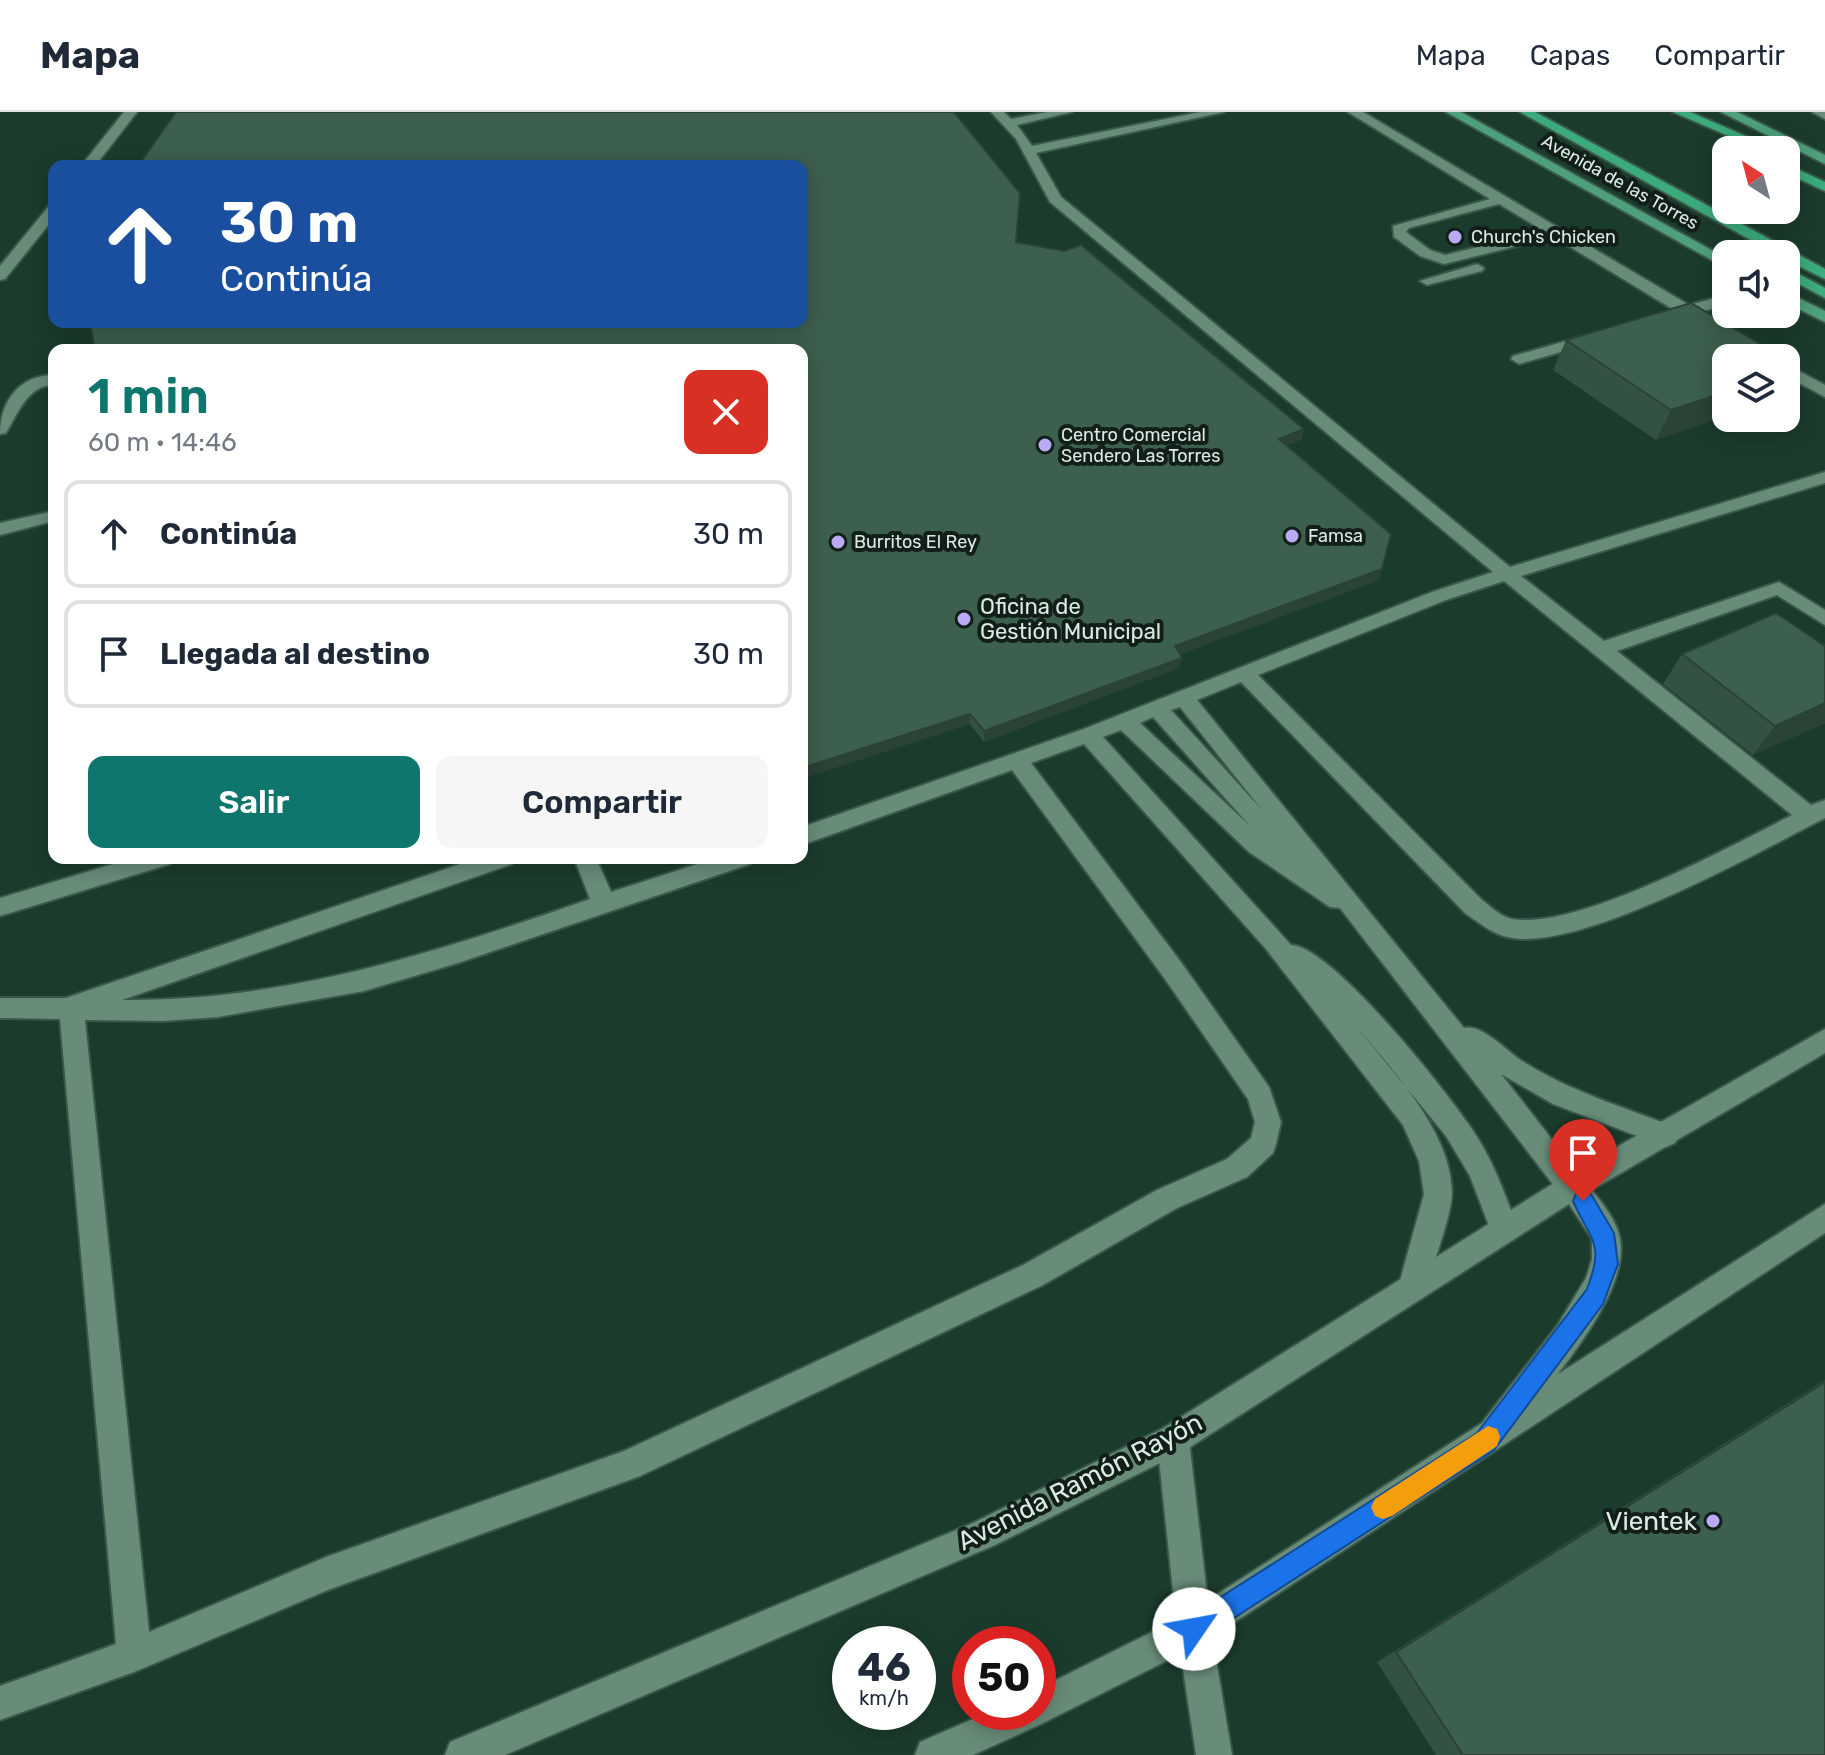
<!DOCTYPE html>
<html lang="es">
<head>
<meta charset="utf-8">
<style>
	:root { --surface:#fff; --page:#f6f6f7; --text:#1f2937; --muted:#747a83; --line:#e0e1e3; --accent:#0f766e }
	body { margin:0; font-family:Rubik,sans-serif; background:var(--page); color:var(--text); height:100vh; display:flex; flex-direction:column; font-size:30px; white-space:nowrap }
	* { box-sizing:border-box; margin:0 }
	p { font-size:26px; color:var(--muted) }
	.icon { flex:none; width:44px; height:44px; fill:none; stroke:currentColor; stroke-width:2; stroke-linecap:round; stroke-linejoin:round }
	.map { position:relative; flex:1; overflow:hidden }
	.drawer { position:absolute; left:48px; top:232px; width:760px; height:520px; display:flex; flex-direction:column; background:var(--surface); border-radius:16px; box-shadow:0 4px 20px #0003 }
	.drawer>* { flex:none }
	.top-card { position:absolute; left:48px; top:48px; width:760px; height:168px; border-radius:16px; box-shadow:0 4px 20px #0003; background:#1a4fa0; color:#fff; overflow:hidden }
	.needle { width:52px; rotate:324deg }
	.tools { position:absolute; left:1712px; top:24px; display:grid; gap:16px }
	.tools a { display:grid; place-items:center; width:88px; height:88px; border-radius:16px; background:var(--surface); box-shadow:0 4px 20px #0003; font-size:40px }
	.speed { position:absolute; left:832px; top:1514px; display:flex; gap:16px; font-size:40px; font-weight:700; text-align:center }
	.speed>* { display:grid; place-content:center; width:104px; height:104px; border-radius:50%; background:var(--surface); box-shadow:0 4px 20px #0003; line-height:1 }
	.speed small { font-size:20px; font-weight:400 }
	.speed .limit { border:12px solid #d22; background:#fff; color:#111 }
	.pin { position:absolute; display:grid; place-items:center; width:68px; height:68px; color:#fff; margin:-82px -34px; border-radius:50% 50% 50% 0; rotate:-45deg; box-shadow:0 0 8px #0007 }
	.pin .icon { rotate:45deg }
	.me { position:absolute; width:88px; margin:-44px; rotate:57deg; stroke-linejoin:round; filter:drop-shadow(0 0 6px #0008) }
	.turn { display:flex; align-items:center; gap:28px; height:168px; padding:0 40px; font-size:36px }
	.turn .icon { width:104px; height:104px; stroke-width:2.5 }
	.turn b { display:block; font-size:56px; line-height:68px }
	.round { display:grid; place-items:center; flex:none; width:84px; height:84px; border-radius:16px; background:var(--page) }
	.headline { display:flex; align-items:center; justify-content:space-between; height:136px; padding:0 40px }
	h1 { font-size:48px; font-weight:600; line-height:60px; color:var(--accent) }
	.primary-button { display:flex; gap:16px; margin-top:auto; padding:16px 40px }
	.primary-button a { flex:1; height:92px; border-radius:16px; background:var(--accent); color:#fff; font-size:32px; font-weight:600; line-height:92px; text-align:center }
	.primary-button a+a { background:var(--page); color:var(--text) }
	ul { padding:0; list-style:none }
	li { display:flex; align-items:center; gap:24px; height:108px; margin:0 16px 12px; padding:0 24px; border:4px solid var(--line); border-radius:16px }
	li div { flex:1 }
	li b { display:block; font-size:30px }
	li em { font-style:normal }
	header { display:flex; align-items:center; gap:48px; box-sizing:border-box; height:112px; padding:0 40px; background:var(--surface); border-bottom:2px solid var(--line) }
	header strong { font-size:38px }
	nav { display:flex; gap:44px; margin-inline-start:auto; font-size:28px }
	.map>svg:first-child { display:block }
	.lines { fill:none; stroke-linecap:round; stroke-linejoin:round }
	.lane-casing { stroke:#39574a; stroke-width:4 }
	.street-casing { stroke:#39574a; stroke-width:4 }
	.secondary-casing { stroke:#39574a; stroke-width:4 }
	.primary-casing { stroke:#39574a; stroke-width:4 }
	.highway-casing { stroke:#39574a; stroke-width:4 }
	.lane { fill:#698c79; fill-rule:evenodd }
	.street { fill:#698c79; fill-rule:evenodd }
	.secondary { fill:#698c79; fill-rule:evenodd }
	.primary { fill:#4e9f7b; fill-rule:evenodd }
	.highway { fill:#3cab7c; fill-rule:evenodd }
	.wall { fill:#345242 }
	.shaded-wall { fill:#2b4236 }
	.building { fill:#3d5f4d; stroke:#2b4236; stroke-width:2 }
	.route { fill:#1a73e8; stroke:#114b97; stroke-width:2 }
	.slow { fill:#f59e0b }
	.poi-dot { fill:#baaaf6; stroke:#111f18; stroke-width:3 }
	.labels { text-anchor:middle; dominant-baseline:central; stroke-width:8; stroke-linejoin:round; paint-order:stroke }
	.far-street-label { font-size:18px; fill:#daece2; stroke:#111f18 }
	.far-poi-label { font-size:18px; fill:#daece2; stroke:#111f18; text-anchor:start }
	.poi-label { font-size:22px; fill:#daece2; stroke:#111f18; text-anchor:start }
	.near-street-label { font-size:26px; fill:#daece2; stroke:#111f18 }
	.near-poi-label { font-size:26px; fill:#daece2; stroke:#111f18; text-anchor:end }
</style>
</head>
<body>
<header>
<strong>Mapa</strong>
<nav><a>Mapa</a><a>Capas</a><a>Compartir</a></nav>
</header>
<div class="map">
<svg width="1825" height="1643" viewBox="0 0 1825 1643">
	<rect width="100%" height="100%" fill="#1b3c2c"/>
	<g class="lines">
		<g class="lane-casing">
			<g id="lane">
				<path d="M991 0H1004L1011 7 1047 0H1072L1017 13 1032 34 1200 0H1224L1036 41 1061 85 1510 455 1825 360V371L1521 464 1604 529 1779 470 1825 498V513L1777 483 1617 539 1811 693 1825 688V706C1758 740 1578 842 1507 825 1491 821 1478 810 1465 801L1241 570 1197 588 1464 916C1481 911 1507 939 1522 949 1569 979 1623 995 1675 1015L1679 1023 1675 1031 1666 1035 1553 992 1501 962 1582 1066 1586 1075 1582 1084 1572 1088 1562 1084 1340 796 1330 795 1249 740 1121 618 1103 625 1291 833C1333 834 1456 990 1479 1028 1496 1056 1507 1087 1518 1118L1514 1127 1504 1131 1494 1127 1470 1064 1446 1024 1342 897C1381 946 1451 1014 1452 1080 1452 1103 1433 1152 1426 1176L1422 1186 1412 1190 1402 1186 1398 1176 1424 1082 1419 1049 1403 1013 1266 837 1084 632 1031 651 1183 853 1269 975 1281 1010 1276 1032 1273 1041 1247 1065 1177 1096 1043 1173 640 1364 328 1478 134 1560 0 1608V1574L116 1532 60 907 0 906V886H66L478 746H515L512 752 122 888C284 890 438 840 590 787L574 746H596L611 780 716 746H753L750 752 458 851 364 879 218 905 164 909 85 908 149 1520 326 1445 624 1339 1023 1153 1157 1078 1227 1047 1251 1026 1255 1010 1248 987 1165 867 1012 658 802 733V715L1081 618 1432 480 1493 460 1050 90 1016 27ZM1504 469 1792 703C1731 734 1578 818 1512 807 1501 805 1490 794 1481 787L1258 563 1446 488ZM1180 595 1262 698 1171 598ZM1153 605 1250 714 1140 611Z"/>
				<path d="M1348 0H1363L1689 193 1726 183V193L1700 200 1714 210 1706 215 1685 204H1674L1671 201 1674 198 1554 125 1444 152 1420 144 1394 125 1393 114 1490 87ZM1499 92 1544 119 1445 143 1430 138 1406 120 1409 116Z"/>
				<polygon points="1812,0 1825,0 1825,7"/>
				<polygon points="1477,152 1484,156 1482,159 1427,173 1420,169"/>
				<polygon points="1594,221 1602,226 1600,229 1519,252 1511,247 1513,244"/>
				<polygon points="1786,252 1825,273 1825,285 1786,264"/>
				<path d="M54 263V273C28 273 18 301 6 321L0 322C0 290 19 263 54 263Z"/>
				<polygon points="54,399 54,409 0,423 0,411"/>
				<polygon points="133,746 173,746 170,752 0,804 0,786"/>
			</g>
		</g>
		<g class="street-casing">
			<polygon id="street" points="1173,1312 1184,1317 1189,1328 1211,1517 1232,1643 1196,1643 1177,1517 1157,1328 1162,1317"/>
		</g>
		<g class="secondary-casing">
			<g id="secondary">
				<polygon points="124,0 137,0 95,54 81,54"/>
				<polygon points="54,93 54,106 5,167 0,168 0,154 49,94"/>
				<path d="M1825 917V941L1592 1078C1603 1092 1617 1109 1620 1127 1628 1170 1582 1230 1558 1262L1825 1092V1121L1206 1529 1041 1612 973 1643H915L920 1630 989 1600H1038V1577L1182 1505 1482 1311 1557 1214 1586 1166 1592 1147V1127L1569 1092 1184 1339 995 1433 505 1643H445L450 1630 973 1411 1162 1317 1562 1066Z"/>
			</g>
		</g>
		<g class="primary-casing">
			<g id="primary">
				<polygon points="1446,0 1461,0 1726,146 1726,156"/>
				<polygon points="1721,0 1737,0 1825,43 1825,52"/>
				<polygon points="1786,180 1825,199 1825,210 1786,191"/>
			</g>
		</g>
		<g class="highway-casing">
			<g id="highway">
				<polygon points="1520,0 1535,0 1825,157 1825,167 1786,148 1786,142 1776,142"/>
				<polygon points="1673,0 1690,0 1778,38 1761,38"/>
				<polygon points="1786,52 1825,70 1825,79 1786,61"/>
				<polygon points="1791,158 1825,176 1825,186 1786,165 1786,159"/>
			</g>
		</g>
		<use href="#lane" class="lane"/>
		<use href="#street" class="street"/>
		<use href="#secondary" class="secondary"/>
		<use href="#primary" class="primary"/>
		<use href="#highway" class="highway"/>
	</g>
	<g class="wall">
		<polygon points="176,0 1016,130 1302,327 1286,334 1379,468 1180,542 1179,556 984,630 970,612"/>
		<polygon points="1566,228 1784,246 1656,328 1553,258"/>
		<polygon points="1682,542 1825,611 1753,643 1663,572"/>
		<polygon points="1825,1268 1825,1643 1436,1643 1377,1550"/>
	</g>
	<g class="shaded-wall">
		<polygon points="1800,256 1786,280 1786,260"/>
		<polygon points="1726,280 1726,304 1656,328 1671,298"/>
		<polygon points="1304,317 1302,327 1276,338 1279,327"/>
		<polygon points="1382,457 1379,468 1173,545 1175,534"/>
		<polygon points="1182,546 1179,556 984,630 984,619"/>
		<polygon points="1825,591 1825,611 1753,643 1775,614"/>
		<polygon points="970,602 970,612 802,667 802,656"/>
	</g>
	<g class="building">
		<polygon points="176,0 954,0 1020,81 1016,130 1064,139 1081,133 1304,317 1279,327 1391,422 1382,457 1175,534 1182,546 984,619 970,602 802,656 802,238 95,238 90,210 802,210 802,54 138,54"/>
		<polygon points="1691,191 1784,246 1726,246 1726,280 1671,298 1566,228"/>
		<polygon points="1786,247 1800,256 1786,260"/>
		<polygon points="1776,501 1825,534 1825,591 1775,614 1682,542"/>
		<polygon points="1825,1270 1825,1643 1463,1643 1396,1540"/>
	</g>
	<path class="route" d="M1583 1079 1591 1082 1614 1121 1618 1152 1603 1192 1494 1338 1203 1526 1194 1530 1185 1526 1182 1517 1185 1508 1477 1321 1587 1177C1605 1130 1591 1130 1573 1089L1576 1082Z"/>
	<polygon class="slow" points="1488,1314 1497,1317 1500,1325 1497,1334 1392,1404 1383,1407 1375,1404 1371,1395 1375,1387"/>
	<g class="poi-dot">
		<circle cx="1455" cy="125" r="8"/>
		<circle cx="1045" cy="333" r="8"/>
		<circle cx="1292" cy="424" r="8"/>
		<circle cx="838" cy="430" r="8"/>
		<circle cx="964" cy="507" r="8"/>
		<circle cx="1713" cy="1409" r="8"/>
	</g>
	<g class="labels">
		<g class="far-street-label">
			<text transform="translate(1620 70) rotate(29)">Avenida de las Torres</text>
		</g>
		<g class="far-poi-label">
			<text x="1471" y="125">Church's Chicken</text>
			<text x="1061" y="323">Centro Comercial<tspan x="1061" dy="21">Sendero Las Torres</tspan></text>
			<text x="1308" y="424">Famsa</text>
			<text x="854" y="430">Burritos El Rey</text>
		</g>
		<g class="poi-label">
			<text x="980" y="494">Oficina de<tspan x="980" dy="25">Gestión Municipal</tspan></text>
		</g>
		<g class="near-street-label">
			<text transform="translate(1080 1370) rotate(-27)">Avenida Ramón Rayón</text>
		</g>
		<g class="near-poi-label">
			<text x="1697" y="1409">Vientek</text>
		</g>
	</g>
</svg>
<div class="tools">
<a><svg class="needle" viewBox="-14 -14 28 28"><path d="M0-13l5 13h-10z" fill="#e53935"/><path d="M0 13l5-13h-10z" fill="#747a83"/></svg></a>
<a><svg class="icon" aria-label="sound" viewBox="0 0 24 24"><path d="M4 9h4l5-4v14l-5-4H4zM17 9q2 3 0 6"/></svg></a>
<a><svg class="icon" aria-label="layers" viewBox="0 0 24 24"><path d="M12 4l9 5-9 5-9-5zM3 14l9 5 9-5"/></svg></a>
</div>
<div class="speed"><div>46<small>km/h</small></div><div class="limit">50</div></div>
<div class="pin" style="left:1583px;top:1089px;background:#d93025"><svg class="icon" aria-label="arrive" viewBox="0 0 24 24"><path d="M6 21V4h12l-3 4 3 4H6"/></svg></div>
<svg class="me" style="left:1194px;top:1517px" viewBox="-20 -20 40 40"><circle r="19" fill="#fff"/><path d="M0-13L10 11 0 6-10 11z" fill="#1a73e8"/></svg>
<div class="top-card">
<div class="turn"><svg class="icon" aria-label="ahead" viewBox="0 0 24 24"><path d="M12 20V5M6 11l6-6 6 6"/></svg><div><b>30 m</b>Continúa</div></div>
</div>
<section class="drawer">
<div class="headline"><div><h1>1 min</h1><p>60 m · 14:46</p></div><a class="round" style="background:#d93025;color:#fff"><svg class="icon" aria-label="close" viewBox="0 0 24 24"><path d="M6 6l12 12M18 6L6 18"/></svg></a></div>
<ul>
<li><svg class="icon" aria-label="ahead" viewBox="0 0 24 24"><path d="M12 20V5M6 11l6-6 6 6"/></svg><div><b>Continúa</b></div><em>30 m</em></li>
<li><svg class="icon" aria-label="arrive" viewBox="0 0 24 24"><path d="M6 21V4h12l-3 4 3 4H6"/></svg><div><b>Llegada al destino</b></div><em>30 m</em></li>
</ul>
<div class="primary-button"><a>Salir</a><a>Compartir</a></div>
</section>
</div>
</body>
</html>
